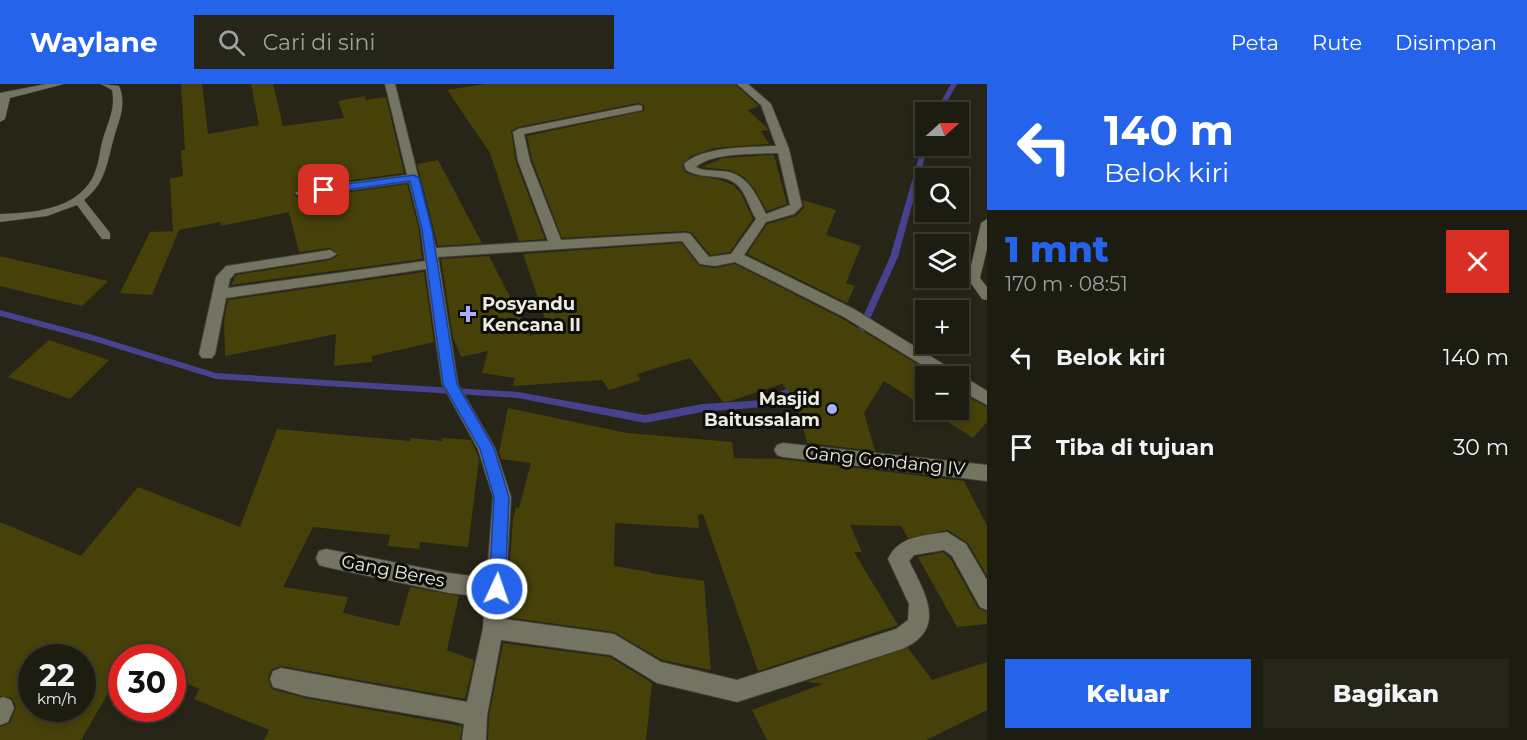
<!DOCTYPE html>
<html lang="id">
<head>
<meta charset="utf-8">
<style>
	:root { --surface:#1c1c11; --page:#25251a; --text:#f1f3f6; --muted:#a0a19f; --line:#3a3a31; --accent:#2563eb }
	body { margin:0; font-family:Montserrat,sans-serif; background:var(--page); color:var(--text); height:100vh; display:flex; flex-direction:column; font-size:22px; white-space:nowrap }
	* { box-sizing:border-box; margin:0 }
	p { font-size:20px; color:var(--muted) }
	.icon { flex:none; width:33px; height:33px; fill:none; stroke:currentColor; stroke-width:2; stroke-linecap:round; stroke-linejoin:round }
	.map { position:relative; flex:1; overflow:hidden }
	.sheet { display:flex; flex-direction:column; background:var(--surface); width:540px }
	.sheet>* { flex:none }
	.hud { background:#2563eb; color:#fff; overflow:hidden }
	.needle { width:39px; rotate:69deg }
	.fabs { position:absolute; left:915px; top:18px; display:grid; gap:12px }
	.fabs a { display:grid; place-items:center; width:54px; height:54px; border-radius:0px; background:var(--surface); box-shadow:0 3px 9px #0003,0 0 0 2px var(--line); font-size:30px }
	.speed { position:absolute; left:18px; top:560px; display:flex; gap:12px; font-size:30px; font-weight:700; text-align:center }
	.speed>* { display:grid; place-content:center; width:78px; height:78px; border-radius:50%; background:var(--surface); box-shadow:0 3px 9px #0003,0 0 0 2px var(--line); line-height:1 }
	.speed small { font-size:15px; font-weight:400 }
	.speed .limit { border:9px solid #d22; background:#fff; color:#111 }
	.pin { position:absolute; display:grid; place-items:center; width:51px; height:51px; color:#fff; margin:-26px; border-radius:12px; box-shadow:0 3px 9px #0006 }
	.me { position:absolute; width:66px; margin:-33px; rotate:3deg; stroke-linejoin:round; filter:drop-shadow(0 0 4px #0008) }
	.turn { display:flex; align-items:center; gap:21px; height:126px; padding:0 18px; font-size:27px }
	.turn .icon { width:78px; height:78px; stroke-width:2.5 }
	.turn b { display:block; font-size:42px; line-height:51px }
	.round { display:grid; place-items:center; flex:none; width:63px; height:63px; border-radius:0px; background:var(--page) }
	.overview { display:flex; align-items:center; justify-content:space-between; height:102px; padding:0 18px }
	h1 { font-size:36px; font-weight:800; line-height:45px; color:var(--accent) }
	.primary-button { display:flex; gap:12px; margin-top:auto; padding:12px 18px }
	.primary-button a { flex:1; height:69px; border-radius:0px; background:var(--accent); color:#fff; font-size:24px; font-weight:800; line-height:69px; text-align:center }
	.primary-button a+a { background:var(--page); color:var(--text) }
	ul { padding:0; list-style:none }
	li { display:flex; align-items:center; gap:18px; height:90px; padding:0 18px }
	li div { flex:1 }
	li b { display:block; font-size:22px }
	li em { font-style:normal }
	header { display:flex; align-items:center; gap:36px; box-sizing:border-box; height:84px; padding:0 30px; background:var(--accent); color:#fff }
	header strong { font-size:28px }
	nav { display:flex; gap:33px; margin-inline-start:auto; font-size:21px }
	.search { width:420px; height:54px; background:var(--page); display:flex; align-items:center; gap:15px; box-sizing:border-box; padding:0 21px; border-radius:0px; color:var(--muted); font-size:22px }
	main { display:flex; flex:1; min-height:0 }
	.map>svg:first-child { display:block }
	.lines { fill:none; stroke-linecap:round; stroke-linejoin:round }
	.stream { fill:#47428d; fill-rule:evenodd }
	.building { fill:#464109; fill-rule:evenodd }
	.service-casing { stroke:#3f3f34; stroke-width:1 }
	.minor-casing { stroke:#3f3f34; stroke-width:2 }
	.service { fill:#747463; fill-rule:evenodd }
	.minor { fill:#747463; fill-rule:evenodd }
	.route { fill:#2563eb; stroke:#184099; stroke-width:1.5 }
	.poi-dot { fill:#adaefb; stroke:#0e0e08; stroke-width:2 }
	.labels { text-anchor:middle; dominant-baseline:central; stroke-width:6; stroke-linejoin:round; paint-order:stroke }
	.poi-label { font-size:18px; font-weight:bold; fill:#ebebe1; stroke:#0e0e08; text-anchor:start }
	.street-label { font-size:18px; fill:#ebebe1; stroke:#0e0e08 }
</style>
</head>
<body>
<header>
<strong>Waylane</strong>
<div class="search"><svg class="icon" aria-label="search" viewBox="0 0 24 24"><circle cx="10" cy="10" r="6"/><path d="M15 15l6 6"/></svg>Cari di sini</div>
<nav><a>Peta</a><a>Rute</a><a>Disimpan</a></nav>
</header>
<main>
<div class="map">
<svg width="987" height="656" viewBox="0 0 987 656">
	<rect width="100%" height="100%" fill="#262517"/>
	<g class="lines">
		<g class="stream">
			<polygon points="951,0 957,0 941,28 935,28"/>
			<polygon points="926,57 926,62 928,62 898,173 860,257 856,260 853,259 852,257 890,173 923,59"/>
			<polygon points="0,226 93,251 216,289 518,308 645,331 702,320 764,316 796,300 799,299 803,302 802,304 765,323 702,328 645,339 518,314 216,295 93,257 0,232"/>
		</g>
	</g>
	<g class="building">
		<polygon points="181,0 202,0 208,50 259,41 251,0 273,0 283,42 344,34 338,17 365,12 366,16 386,13 404,89 301,103 293,110 301,115 407,100 419,146 422,175 231,201 236,191 330,176 339,171 330,164 299,168 289,128 221,142 220,138 179,146 152,211 120,209 150,148 173,147 170,95 183,92 181,66 185,66"/>
		<polygon points="485,0 735,0 759,22 748,26 767,44 768,46 761,47 769,60 714,64 691,72 682,81 685,88 692,91 721,96 733,101 741,109 753,135 730,168 710,171 692,149 685,147 562,154 532,76 527,52 644,27 644,21 638,19 518,43 511,47 516,78 545,155 519,157 490,69 447,6"/>
		<polygon points="774,71 787,120 767,127 755,106 744,93 729,86 701,83 723,74"/>
		<polygon points="438,76 482,159 438,162 417,80"/>
		<polygon points="803,116 836,126 826,151 861,162 846,199 855,202 847,219 747,170 767,140 796,132 804,124"/>
		<polygon points="681,159 700,182 715,184 735,180 843,235 937,292 926,292 926,324 884,297 864,329 875,367 807,359 796,316 782,300 724,319 690,274 637,290 641,296 609,306 602,296 513,302 515,294 482,289 488,267 461,273 453,253 441,175 489,172 530,252 548,244 523,170"/>
		<polygon points="0,172 108,197 82,222 0,202"/>
		<polygon points="424,188 434,258 372,272 372,278 334,282 336,250 225,272 224,236 228,216"/>
		<polygon points="49,256 109,276 70,315 8,293"/>
		<polygon points="958,308 987,323 987,338 973,354 929,326 958,326"/>
		<polygon points="508,324 627,349 732,358 734,374 781,375 964,397 987,442 987,492 968,459 948,446 908,454 901,442 850,441 862,468 854,468 898,541 758,587 703,430 698,431 699,444 615,439 614,482 650,488 650,489 704,497 711,586 662,576 614,548 506,533 513,435 516,423 519,424 531,379 501,375 499,368"/>
		<path d="M277 345 410 357 411 354 442 357V354L471 356 479 375 468 463 420 458 419 465 388 462 390 451 313 443 283 503 348 513 343 529 399 542 410 503 459 512 447 566 474 576 465 615 281 582 272 585 268 594 272 605 305 614 462 642 460 656H264L269 646 194 615 200 605 172 594V573H122V585L81 656H0V643L10 639 16 623 12 614 0 612V438L81 472 138 403 240 443ZM32 573H82V624H32Z"/>
		<polygon points="943,468 950,474 978,524 987,528 987,540 957,543 918,473"/>
		<polygon points="503,559 610,573 652,599 646,656 488,656 489,632"/>
		<polygon points="908,564 932,596 987,578 987,626 926,656 767,656 752,626 823,600 806,598"/>
	</g>
	<g class="lines">
		<g class="service-casing">
			<g id="service">
				<polygon points="46,0 64,0 10,14 5,35 0,38 0,9"/>
				<path d="M101 0 119 2C127 20 119 36 114 53 107 78 106 99 84 116L110 149V155H102L77 121 47 132 0 138V130C32 129 74 126 92 95 99 82 99 69 103 55 108 38 116 24 112 6Z"/>
				<polygon points="987,135 987,165 980,194 987,203 987,216 982,215 968,195 981,139"/>
			</g>
		</g>
		<g class="minor-casing">
			<g id="minor">
				<path d="M385 0H395L436 164 548 157 518 77 513 48 518 45 638 21 642 22V26L524 50 530 77 561 156 685 149 690 150 709 173 731 170 756 135C750 125 747 113 740 104 727 87 703 97 686 86L684 80C702 62 752 63 776 62L761 21 737 0H748L771 20 789 65 802 122 794 130 766 138 744 171 854 225 987 307V321L958 305V292H940L844 233 735 178 715 182 700 180 682 157 438 173 458 300 495 364 511 413 504 535 614 550 661 578 737 596 896 545 908 536 909 520 888 475C899 451 924 452 947 448L966 460 987 496V526L980 523 952 472 944 466 914 471 909 477C925 509 948 545 902 565L737 618 657 599 611 571 501 556 487 632 486 656H462L464 640 452 637 305 612 273 603 270 595 273 587 281 584 467 618 483 544 485 513 449 509 326 483 319 481 316 474 319 467 326 465 449 489 487 494 493 413 478 365 442 300 426 185 226 214 215 270 212 274H202L199 270 216 193 226 182 330 166 337 170 330 174 235 189 230 195 228 204 425 177 421 146 409 98 301 113 295 109 301 105 407 91ZM778 69 790 121 766 130C755 108 746 87 719 87 711 86 703 87 696 83 711 68 757 70 778 69Z"/>
				<polygon points="783,359 987,381 987,397 783,373 777,371 774,366 777,361"/>
				<polygon points="3,613 11,616 14,624 8,638 0,641 0,614"/>
			</g>
		</g>
		<use href="#service" class="service"/>
		<use href="#minor" class="minor"/>
	</g>
	<polygon class="route" points="414,91 419,94 432,146 457,300 494,364 509,413 505,505 503,511 497,513 491,511 489,505 494,413 480,365 443,300 422,146 410,97 324,109 319,106 324,103"/>
	<g class="poi-dot">
		<path d="M465 221h6v6h6v6h-6v6h-6v-6h-6v-6h6z"/>
		<circle cx="832" cy="325" r="6"/>
	</g>
	<g class="labels">
		<g class="poi-label">
			<text x="482" y="220">Posyandu<tspan x="482" dy="21">Kencana II</tspan></text>
			<text x="820" y="315" text-anchor="end">Masjid<tspan x="820" dy="21">Baitussalam</tspan></text>
		</g>
		<g class="street-label">
			<text transform="translate(885 377) rotate(6)">Gang Gondang IV</text>
			<text transform="translate(393 487) rotate(11)">Gang Beres</text>
		</g>
	</g>
</svg>
<div class="fabs">
<a><svg class="needle" viewBox="-14 -14 28 28"><path d="M0-13l5 13h-10z" fill="#e53935"/><path d="M0 13l5-13h-10z" fill="#a0a19f"/></svg></a>
<a><svg class="icon" aria-label="search" viewBox="0 0 24 24"><circle cx="10" cy="10" r="6"/><path d="M15 15l6 6"/></svg></a>
<a><svg class="icon" aria-label="layers" viewBox="0 0 24 24"><path d="M12 4l9 5-9 5-9-5zM3 14l9 5 9-5"/></svg></a>
<a>+</a>
<a>−</a>
</div>
<div class="speed"><div>22<small>km/h</small></div><div class="limit">30</div></div>
<div class="pin" style="left:324px;top:106px;background:#d93025"><svg class="icon" aria-label="arrive" viewBox="0 0 24 24"><path d="M6 21V4h12l-3 4 3 4H6"/></svg></div>
<svg class="me" style="left:497px;top:505px" viewBox="-20 -20 40 40"><circle r="17" fill="#2563eb" stroke="#fff" stroke-width="3"/><path d="M0-11L8 9 0 5-8 9z" fill="#fff"/></svg>
</div>
<section class="sheet">
<div class="hud">
<div class="turn"><svg class="icon" aria-label="left" viewBox="0 0 24 24"><path d="M17 20v-9H6M10 6l-5 5 5 5"/></svg><div><b>140 m</b>Belok kiri</div></div>
</div>
<div class="overview"><div><h1>1 mnt</h1><p>170 m · 08:51</p></div><a class="round" style="background:#d93025;color:#fff"><svg class="icon" aria-label="close" viewBox="0 0 24 24"><path d="M6 6l12 12M18 6L6 18"/></svg></a></div>
<ul>
<li><svg class="icon" aria-label="left" viewBox="0 0 24 24"><path d="M17 20v-9H6M10 6l-5 5 5 5"/></svg><div><b>Belok kiri</b></div><em>140 m</em></li>
<li><svg class="icon" aria-label="arrive" viewBox="0 0 24 24"><path d="M6 21V4h12l-3 4 3 4H6"/></svg><div><b>Tiba di tujuan</b></div><em>30 m</em></li>
</ul>
<div class="primary-button"><a>Keluar</a><a>Bagikan</a></div>
</section>
</main>
</body>
</html>
